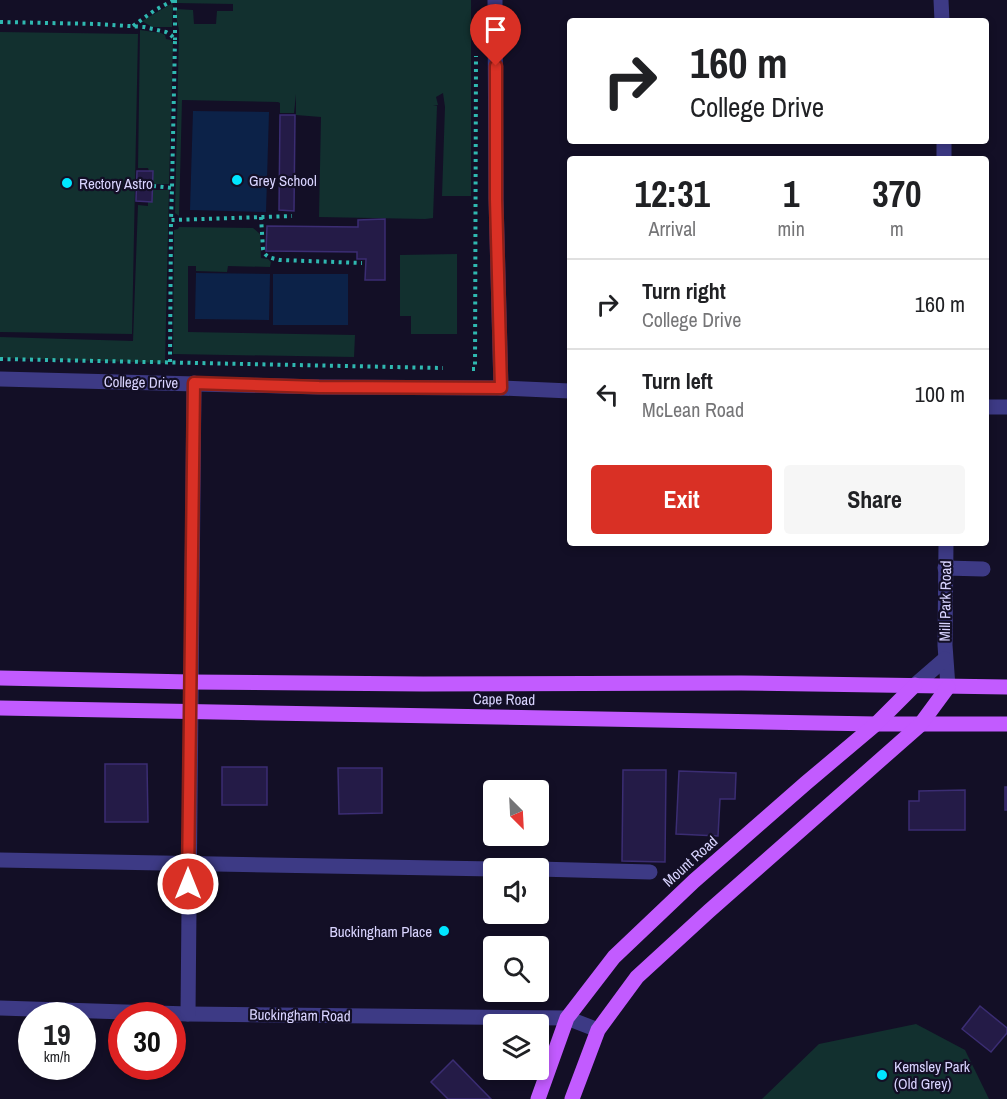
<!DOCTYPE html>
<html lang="en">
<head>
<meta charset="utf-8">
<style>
	:root { --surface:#fff; --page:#f6f6f6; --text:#202124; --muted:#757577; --line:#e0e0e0; --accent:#d93025 }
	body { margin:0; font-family:"Archivo Narrow",sans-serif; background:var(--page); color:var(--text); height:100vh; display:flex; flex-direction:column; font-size:22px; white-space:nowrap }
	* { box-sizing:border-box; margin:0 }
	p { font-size:20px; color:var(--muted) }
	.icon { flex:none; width:33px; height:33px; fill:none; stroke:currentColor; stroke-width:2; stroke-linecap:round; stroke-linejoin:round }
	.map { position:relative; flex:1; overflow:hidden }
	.drawer { position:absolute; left:567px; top:156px; width:422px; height:390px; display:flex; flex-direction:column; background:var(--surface); border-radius:6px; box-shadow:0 3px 9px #0003 }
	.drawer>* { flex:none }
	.top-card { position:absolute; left:567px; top:18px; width:422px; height:126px; border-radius:6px; box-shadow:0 3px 9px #0003; background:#fff; color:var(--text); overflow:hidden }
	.needle { width:39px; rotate:156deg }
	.fabs { position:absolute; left:483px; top:780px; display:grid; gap:12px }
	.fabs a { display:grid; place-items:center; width:66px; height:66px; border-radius:6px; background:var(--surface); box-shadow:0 3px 9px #0003; font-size:30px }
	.speed { position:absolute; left:18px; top:1002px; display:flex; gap:12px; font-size:30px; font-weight:700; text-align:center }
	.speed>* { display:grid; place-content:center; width:78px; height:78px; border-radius:50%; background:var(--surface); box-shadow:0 3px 9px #0003; line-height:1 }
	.speed small { font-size:15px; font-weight:400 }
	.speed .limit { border:9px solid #d22; background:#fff; color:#111 }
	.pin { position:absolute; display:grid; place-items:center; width:51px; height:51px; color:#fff; margin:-62px -26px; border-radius:50% 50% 50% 0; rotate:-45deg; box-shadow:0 0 6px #0007 }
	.pin .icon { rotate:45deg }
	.me { position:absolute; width:66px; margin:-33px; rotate:0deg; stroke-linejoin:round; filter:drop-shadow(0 0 4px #0008) }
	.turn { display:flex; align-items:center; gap:21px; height:126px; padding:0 24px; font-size:27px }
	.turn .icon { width:78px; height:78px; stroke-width:2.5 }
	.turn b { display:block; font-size:42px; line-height:51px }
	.eta { display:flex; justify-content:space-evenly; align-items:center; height:102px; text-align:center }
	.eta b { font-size:36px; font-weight:700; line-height:42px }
	.cta { display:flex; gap:12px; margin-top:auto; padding:12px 24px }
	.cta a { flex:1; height:69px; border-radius:6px; background:var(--accent); color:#fff; font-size:24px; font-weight:700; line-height:69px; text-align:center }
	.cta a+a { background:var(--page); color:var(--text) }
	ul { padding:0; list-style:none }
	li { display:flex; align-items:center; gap:18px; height:90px; padding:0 24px; border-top:2px solid var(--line) }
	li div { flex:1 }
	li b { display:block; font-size:22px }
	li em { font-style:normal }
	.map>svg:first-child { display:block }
	.green { fill:#12302f }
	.water { fill:#0c2248 }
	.building { fill:#241b47; stroke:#3b2d73; stroke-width:1.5 }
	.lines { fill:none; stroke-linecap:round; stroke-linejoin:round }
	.path { stroke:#2fb8b0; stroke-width:4; stroke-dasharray:3 4.5; stroke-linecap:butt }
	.minor { stroke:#3d3a85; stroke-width:15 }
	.major { stroke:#c25bff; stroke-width:15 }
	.route-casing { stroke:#8d1f18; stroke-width:15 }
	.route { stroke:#d93025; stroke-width:10 }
	.poi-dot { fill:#00e5ff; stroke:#130f26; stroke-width:2 }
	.labels { text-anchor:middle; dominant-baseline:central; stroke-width:4.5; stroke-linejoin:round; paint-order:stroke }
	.poi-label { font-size:15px; fill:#d9d4ff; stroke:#130f26; text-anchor:start }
	.street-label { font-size:15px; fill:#d9d4ff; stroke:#130f26 }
</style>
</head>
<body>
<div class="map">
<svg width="1007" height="1099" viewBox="0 0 1007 1099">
	<rect width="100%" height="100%" fill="#130f26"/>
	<g class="green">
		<polygon points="176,0 471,0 471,196 442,196 445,107 443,93 436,97 438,105 433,106 437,106 433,218 425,219 319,217 321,117 296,115 296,94 294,113 280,113 280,103 278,102 182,100 179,216 175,213 179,30 176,16 176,9 193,10 194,24 216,24 217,11 233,11 233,4 176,3"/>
		<polygon points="171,4 173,5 172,27 152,27 142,21"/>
		<polygon points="140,30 161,33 165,35 166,39 171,40 173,43 169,184 153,184 153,172 149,171 148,168 138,168"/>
		<polygon points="0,32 138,34 132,334 0,332"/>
		<polygon points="153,190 169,190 165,363 0,358 0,337 133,341 138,205 148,206 148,202 152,202"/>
		<polygon points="179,227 253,228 260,234 261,258 268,259 271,262 270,267 228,266 227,272 196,271 196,266 188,266 188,332 355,335 354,357 173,354 174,230 178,229"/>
		<polygon points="457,254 457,334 411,334 411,316 400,316 400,255"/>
		<polygon points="916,1024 965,1050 989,1099 762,1099 819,1044"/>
	</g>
	<g class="water">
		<polygon points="193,111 269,112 266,212 190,210"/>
		<polygon points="196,273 270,274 269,320 195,319"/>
		<rect x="273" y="274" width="75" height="51"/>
	</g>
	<g class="building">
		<polygon points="280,115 295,115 294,211 279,210"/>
		<polygon points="137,171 153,171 152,202 136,201"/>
		<polygon points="385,219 385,280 365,280 366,259 357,259 357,252 266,251 267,226 358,227 358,220"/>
		<polygon points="105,764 147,764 148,822 105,822"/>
		<rect x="222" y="767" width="45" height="38"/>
		<polygon points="338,768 382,768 382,813 339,814"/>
		<polygon points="623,770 666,770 665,862 622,861"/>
		<polygon points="679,771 736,773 735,799 720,799 718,836 676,834"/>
		<rect x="1005" y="787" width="2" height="23"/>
		<polygon points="965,790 965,830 909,830 909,801 919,801 919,791"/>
		<polygon points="980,1006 1007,1028 1007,1033 991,1052 962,1029"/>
		<polygon points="453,1060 491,1099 448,1099 431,1082"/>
	</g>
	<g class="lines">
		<g class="path">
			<polyline points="175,0 175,40"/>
			<polyline points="0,22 98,24 144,27 166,32 171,35 175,40 172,188"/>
			<polyline points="133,26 155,10 174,0"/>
			<polyline points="153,186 172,188 171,220"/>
			<path d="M261 217 263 249C265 258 272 258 280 260L362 263"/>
			<polyline points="0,359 443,368"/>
			<polyline points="170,362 171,220 292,216"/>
			<polyline points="472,369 475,369 476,56"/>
		</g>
		<g class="minor">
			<polyline points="495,0 496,199 501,388"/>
			<polyline points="941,0 942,21"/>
			<polyline points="944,141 944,159"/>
			<polyline points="0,379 319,387 501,388 570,391"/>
			<polyline points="986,407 1007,407"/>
			<polyline points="946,543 945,645 948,687"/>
			<polyline points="945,568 983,569"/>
			<polyline points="915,685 945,659"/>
			<polyline points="0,860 494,869"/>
			<polyline points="538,869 650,872"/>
			<polyline points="0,1008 188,1014 567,1018 598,1030"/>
			<polyline points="188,1014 194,383"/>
		</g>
		<g class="major">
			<polyline points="0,678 191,682 423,684 741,683 1007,687"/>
			<polyline points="0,708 876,724 1007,724"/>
			<polyline points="538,1099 567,1018 614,957 694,881 806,783 876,724 915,685"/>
			<polyline points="572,1099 598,1030 637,977 709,911 920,725 948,687"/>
		</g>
	</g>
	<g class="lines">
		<g class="route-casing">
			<polyline id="route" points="188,884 194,383 319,387 501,388 496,199 496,66"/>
		</g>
		<use href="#route" class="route"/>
	</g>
	<g class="poi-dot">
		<circle cx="237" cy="180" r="6"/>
		<circle cx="67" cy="183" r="6"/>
		<circle cx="444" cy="931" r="6"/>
		<circle cx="882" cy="1075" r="6"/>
	</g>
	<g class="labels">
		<g class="poi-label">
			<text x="249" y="180">Grey School</text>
			<text x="79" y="183">Rectory Astro</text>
			<text x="432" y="931" text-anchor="end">Buckingham Place</text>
			<text x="894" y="1066">Kemsley Park<tspan x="894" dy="17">(Old Grey)</tspan></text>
		</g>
		<g class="street-label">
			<text transform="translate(141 382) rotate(1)">College Drive</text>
			<text transform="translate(945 601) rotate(-89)">Mill Park Road</text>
			<text transform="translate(504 699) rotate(1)">Cape Road</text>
			<text transform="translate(690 861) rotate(-42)">Mount Road</text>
			<text transform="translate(300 1015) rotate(1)">Buckingham Road</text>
		</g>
	</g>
</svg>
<div class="fabs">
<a><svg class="needle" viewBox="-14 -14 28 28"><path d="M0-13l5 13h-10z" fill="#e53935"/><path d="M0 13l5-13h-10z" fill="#757577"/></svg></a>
<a><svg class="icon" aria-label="sound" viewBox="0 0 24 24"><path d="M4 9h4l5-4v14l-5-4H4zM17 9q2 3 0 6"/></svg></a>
<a><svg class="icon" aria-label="search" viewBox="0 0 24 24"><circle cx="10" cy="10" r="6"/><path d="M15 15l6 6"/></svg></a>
<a><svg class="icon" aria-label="layers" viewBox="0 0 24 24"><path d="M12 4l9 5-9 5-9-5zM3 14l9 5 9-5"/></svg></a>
</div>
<div class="speed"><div>19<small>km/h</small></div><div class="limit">30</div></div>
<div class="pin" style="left:496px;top:66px;background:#d93025"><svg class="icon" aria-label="arrive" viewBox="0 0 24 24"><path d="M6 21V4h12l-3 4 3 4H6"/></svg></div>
<svg class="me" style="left:188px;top:884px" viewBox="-20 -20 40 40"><circle r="17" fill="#d93025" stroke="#fff" stroke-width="3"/><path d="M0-11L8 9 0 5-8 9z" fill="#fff"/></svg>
<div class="top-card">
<div class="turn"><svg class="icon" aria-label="right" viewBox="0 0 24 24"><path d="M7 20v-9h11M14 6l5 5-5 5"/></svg><div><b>160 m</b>College Drive</div></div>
</div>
<section class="drawer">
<div class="eta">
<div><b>12:31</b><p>Arrival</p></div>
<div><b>1</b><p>min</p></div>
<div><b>370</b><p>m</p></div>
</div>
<ul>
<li><svg class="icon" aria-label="right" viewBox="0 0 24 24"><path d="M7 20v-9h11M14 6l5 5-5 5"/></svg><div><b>Turn right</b><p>College Drive</p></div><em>160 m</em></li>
<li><svg class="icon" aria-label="left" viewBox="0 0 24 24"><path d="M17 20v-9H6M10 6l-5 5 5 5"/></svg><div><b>Turn left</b><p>McLean Road</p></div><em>100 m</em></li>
</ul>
<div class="cta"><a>Exit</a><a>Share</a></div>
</section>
</div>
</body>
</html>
